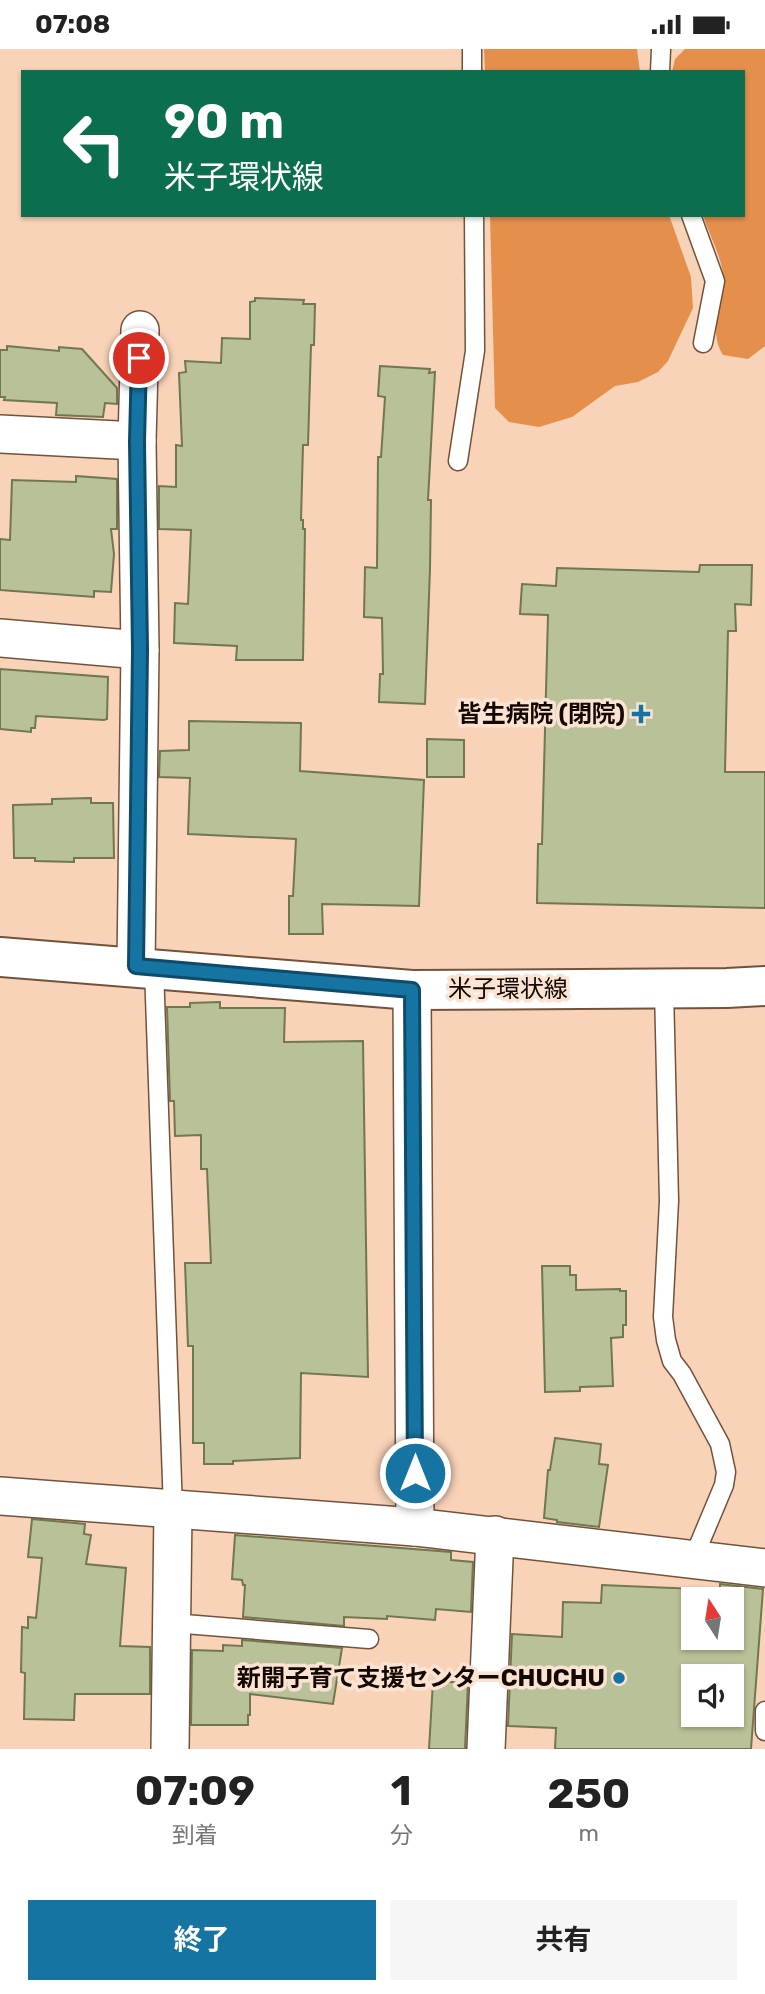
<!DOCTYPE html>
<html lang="ja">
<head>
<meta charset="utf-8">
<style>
	:root { --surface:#fff; --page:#f6f6f6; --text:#222; --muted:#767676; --accent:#1674a2 }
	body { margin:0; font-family:Rubik,"Noto Sans JP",sans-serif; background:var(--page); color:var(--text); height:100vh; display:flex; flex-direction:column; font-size:26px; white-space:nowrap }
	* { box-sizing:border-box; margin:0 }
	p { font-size:23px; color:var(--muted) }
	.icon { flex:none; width:38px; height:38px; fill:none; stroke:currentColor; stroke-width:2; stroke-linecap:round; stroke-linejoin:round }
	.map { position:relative; height:1700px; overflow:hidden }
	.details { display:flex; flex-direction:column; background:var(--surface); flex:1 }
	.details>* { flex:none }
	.banner { position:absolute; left:21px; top:21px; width:724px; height:147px; border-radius:0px; box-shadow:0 2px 5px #0004; background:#0b6e4f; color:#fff; overflow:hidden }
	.needle { width:46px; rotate:348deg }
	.buttons { position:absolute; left:681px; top:1538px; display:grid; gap:14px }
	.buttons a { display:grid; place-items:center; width:63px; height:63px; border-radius:0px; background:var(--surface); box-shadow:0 2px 5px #0004; font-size:35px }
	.pin { position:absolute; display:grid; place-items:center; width:60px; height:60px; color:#fff; margin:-30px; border:4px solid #fff; border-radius:50%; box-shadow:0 2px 7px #0007 }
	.me { position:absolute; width:77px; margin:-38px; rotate:0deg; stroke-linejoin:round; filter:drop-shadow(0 0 5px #0008) }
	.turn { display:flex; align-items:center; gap:24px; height:147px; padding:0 28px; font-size:32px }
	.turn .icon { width:91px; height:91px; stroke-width:2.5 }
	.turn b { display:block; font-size:49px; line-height:60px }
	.eta { display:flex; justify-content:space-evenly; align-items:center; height:119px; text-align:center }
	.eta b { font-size:42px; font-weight:700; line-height:49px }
	.primary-button { display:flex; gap:14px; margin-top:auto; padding:14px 28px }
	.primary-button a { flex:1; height:80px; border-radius:0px; background:var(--accent); color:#fff; font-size:28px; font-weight:700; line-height:80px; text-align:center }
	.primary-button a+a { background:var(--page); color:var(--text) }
	.status { display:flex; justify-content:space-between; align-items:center; height:49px; padding:0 35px; background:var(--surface); direction:ltr }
	.status svg { height:19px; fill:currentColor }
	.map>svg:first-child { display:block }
	.forest { fill:#e58f4d }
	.building { fill:#b9c198; stroke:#707751; stroke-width:2; fill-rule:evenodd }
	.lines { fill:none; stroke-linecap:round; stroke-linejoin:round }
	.service-casing { stroke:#73523b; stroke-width:21 }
	.minor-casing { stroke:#73523b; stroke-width:40 }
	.secondary-casing { stroke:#73523b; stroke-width:42 }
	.service { stroke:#fff; stroke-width:18 }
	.minor { stroke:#fff; stroke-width:37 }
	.secondary { stroke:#fff; stroke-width:38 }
	.route-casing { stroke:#0e4b69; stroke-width:18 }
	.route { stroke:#1674a2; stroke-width:12 }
	.poi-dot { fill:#1674a2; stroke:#fbe3d3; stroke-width:2.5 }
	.labels { text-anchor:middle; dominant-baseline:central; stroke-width:7; stroke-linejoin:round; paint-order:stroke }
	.poi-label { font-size:24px; font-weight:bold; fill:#140802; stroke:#fbe3d3; text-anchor:end }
	.street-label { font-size:24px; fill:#140802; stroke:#fbe3d3 }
</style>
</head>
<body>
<div class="status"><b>07:08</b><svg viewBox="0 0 49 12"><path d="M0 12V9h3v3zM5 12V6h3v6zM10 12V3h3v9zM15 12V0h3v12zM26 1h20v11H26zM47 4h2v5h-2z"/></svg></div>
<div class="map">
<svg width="765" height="1700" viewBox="0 0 765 1700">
	<rect width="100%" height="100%" fill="#f9d3b8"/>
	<g class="forest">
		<polygon points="484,0 637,0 640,23 485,23"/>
		<path d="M685 0H765V297L748 310 723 306C705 277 728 251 723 224 720 205 709 185 703 166H744V23H672L675 10Z"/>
		<polygon points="490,166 669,166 691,228 693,259 668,312 658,323 638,333 615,337 572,368 539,378 509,373 495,359"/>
	</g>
	<g class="building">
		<polygon points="255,249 304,251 303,255 315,255 314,296 311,296 308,396 303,396 301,471 303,471 303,480 305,480 303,611 236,611 237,597 174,594 175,554 188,555 191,481 159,480 159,437 176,438 176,396 182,397 179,324 186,323 185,312 221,314 222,289 250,290 250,253 255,252"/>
		<polygon points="7,297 59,302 59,298 82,300 117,339 117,355 105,354 103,368 56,366 57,354 4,351 5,348 0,348 0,301 7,301"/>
		<polygon points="380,317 430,320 429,324 435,323 428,451 431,451 430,520 425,655 379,653 380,625 383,625 382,569 364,568 365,518 377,519 378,408 381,408 385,348 378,347"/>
		<polygon points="76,427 117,430 117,480 111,480 114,505 111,543 94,542 94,548 0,541 0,490 10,491 12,431 76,433"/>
		<polygon points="700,516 752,516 751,556 735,555 736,582 728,582 725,723 765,723 765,859 537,854 538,795 542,795 548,566 520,565 522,535 556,537 557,519 699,523"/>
		<polygon points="0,620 108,628 107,670 104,671 36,667 35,679 31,679 31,683 0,680"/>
		<polygon points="189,672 301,674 300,722 424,731 419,857 322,855 323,885 289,885 289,847 293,847 296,790 188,785 190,729 159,728 160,702 189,701"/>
		<polygon points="427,690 464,691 464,728 427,728"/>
		<polygon points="91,749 91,754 113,754 114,809 74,809 74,813 35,812 35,809 14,809 13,756 52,755 52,750"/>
		<polygon points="220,953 220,959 285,959 284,993 363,992 368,1328 301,1324 300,1409 233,1412 233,1415 204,1415 204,1394 193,1394 193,1297 188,1297 185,1214 211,1214 207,1120 201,1120 201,1086 175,1087 174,1052 170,1052 167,958 190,958 190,954"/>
		<polygon points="542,1217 570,1217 570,1226 576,1226 576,1241 620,1240 620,1242 626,1242 626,1276 623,1276 623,1288 611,1289 613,1337 580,1338 580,1342 545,1343"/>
		<polygon points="555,1389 601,1395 599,1415 608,1416 599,1478 557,1473 557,1471 544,1469 548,1421 550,1421"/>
		<polygon points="32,1470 85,1475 84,1485 91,1486 86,1515 126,1519 120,1597 150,1598 150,1645 75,1645 74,1671 24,1670 25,1624 21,1623 22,1578 28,1579 28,1568 36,1569 42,1509 28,1508"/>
		<polygon points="235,1486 451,1503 451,1511 473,1513 471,1563 436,1560 435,1571 387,1567 387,1570 344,1568 344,1577 243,1568 245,1536 243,1536 242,1531 232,1530"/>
		<path d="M720 1535 763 1540 751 1700H555L556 1679 508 1677 512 1585 562 1588 563 1553 601 1554 602 1536 720 1541ZM693 1550H732V1589H693ZM693 1628H732V1666H693Z"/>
		<polygon points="242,1591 342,1599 333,1655 250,1645 250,1666 248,1666 248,1676 191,1676 192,1601 223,1602 223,1596 242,1597"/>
		<polygon points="433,1632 468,1634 465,1700 429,1700"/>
	</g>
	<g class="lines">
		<g class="service-casing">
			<g id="service">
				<polyline points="472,0 472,23"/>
				<polyline points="660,23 661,0"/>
				<polyline points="691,166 715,232 703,294"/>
				<polyline points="458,412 475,302 474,166"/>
				<polyline points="154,920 173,1461"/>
				<polyline points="664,940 669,1152 663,1268 666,1291 672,1312 682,1325 720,1395 726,1423 724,1436 693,1510"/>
				<polyline points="172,1574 369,1590"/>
				<polyline points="765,1662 765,1682"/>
			</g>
		</g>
		<g class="minor-casing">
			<g id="minor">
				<polyline points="0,385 137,392"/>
				<polyline points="0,589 140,601"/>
				<polyline points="136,917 140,601 137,392 140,281"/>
				<polyline points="412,941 415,1478"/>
				<polyline points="0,1447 415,1478 765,1519"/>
				<polyline points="170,1700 173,1461"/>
				<polyline points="486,1700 495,1486"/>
			</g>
		</g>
		<g class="secondary-casing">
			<polyline id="secondary" points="0,908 412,941 727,939 765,937"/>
		</g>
		<use href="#service" class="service"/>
		<use href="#minor" class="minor"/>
		<use href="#secondary" class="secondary"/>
	</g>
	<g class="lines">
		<g class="route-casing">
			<polyline id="route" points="139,309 137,393 140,601 136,917 412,941 415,1424"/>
		</g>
		<use href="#route" class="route"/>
	</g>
	<g class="poi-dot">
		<path d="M637.5 654.5h7v7h7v7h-7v7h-7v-7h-7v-7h7z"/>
		<circle cx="619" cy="1629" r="7"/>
	</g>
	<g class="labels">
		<g class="poi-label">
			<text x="625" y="665">皆生病院 (閉院)</text>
			<text x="605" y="1629">新開子育て支援センターCHUCHU</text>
		</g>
		<g class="street-label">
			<text x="508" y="940">米子環状線</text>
		</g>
	</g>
</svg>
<div class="buttons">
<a><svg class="needle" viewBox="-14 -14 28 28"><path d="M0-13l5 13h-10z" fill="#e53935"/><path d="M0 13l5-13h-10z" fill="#767676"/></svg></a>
<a><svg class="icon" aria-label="sound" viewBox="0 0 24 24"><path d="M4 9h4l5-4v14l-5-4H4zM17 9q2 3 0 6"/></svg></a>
</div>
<div class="pin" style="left:139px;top:309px;background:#d93025"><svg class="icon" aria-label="arrive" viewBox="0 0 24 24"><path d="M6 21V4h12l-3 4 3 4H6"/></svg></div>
<svg class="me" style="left:415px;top:1424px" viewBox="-20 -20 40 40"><circle r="17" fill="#1674a2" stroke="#fff" stroke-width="3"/><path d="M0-11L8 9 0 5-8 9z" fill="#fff"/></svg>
<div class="banner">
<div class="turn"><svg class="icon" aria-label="left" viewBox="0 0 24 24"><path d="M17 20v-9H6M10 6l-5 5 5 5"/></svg><div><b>90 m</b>米子環状線</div></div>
</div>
</div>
<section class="details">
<div class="eta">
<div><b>07:09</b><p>到着</p></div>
<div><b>1</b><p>分</p></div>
<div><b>250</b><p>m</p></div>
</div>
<div class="primary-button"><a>終了</a><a>共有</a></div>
</section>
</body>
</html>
